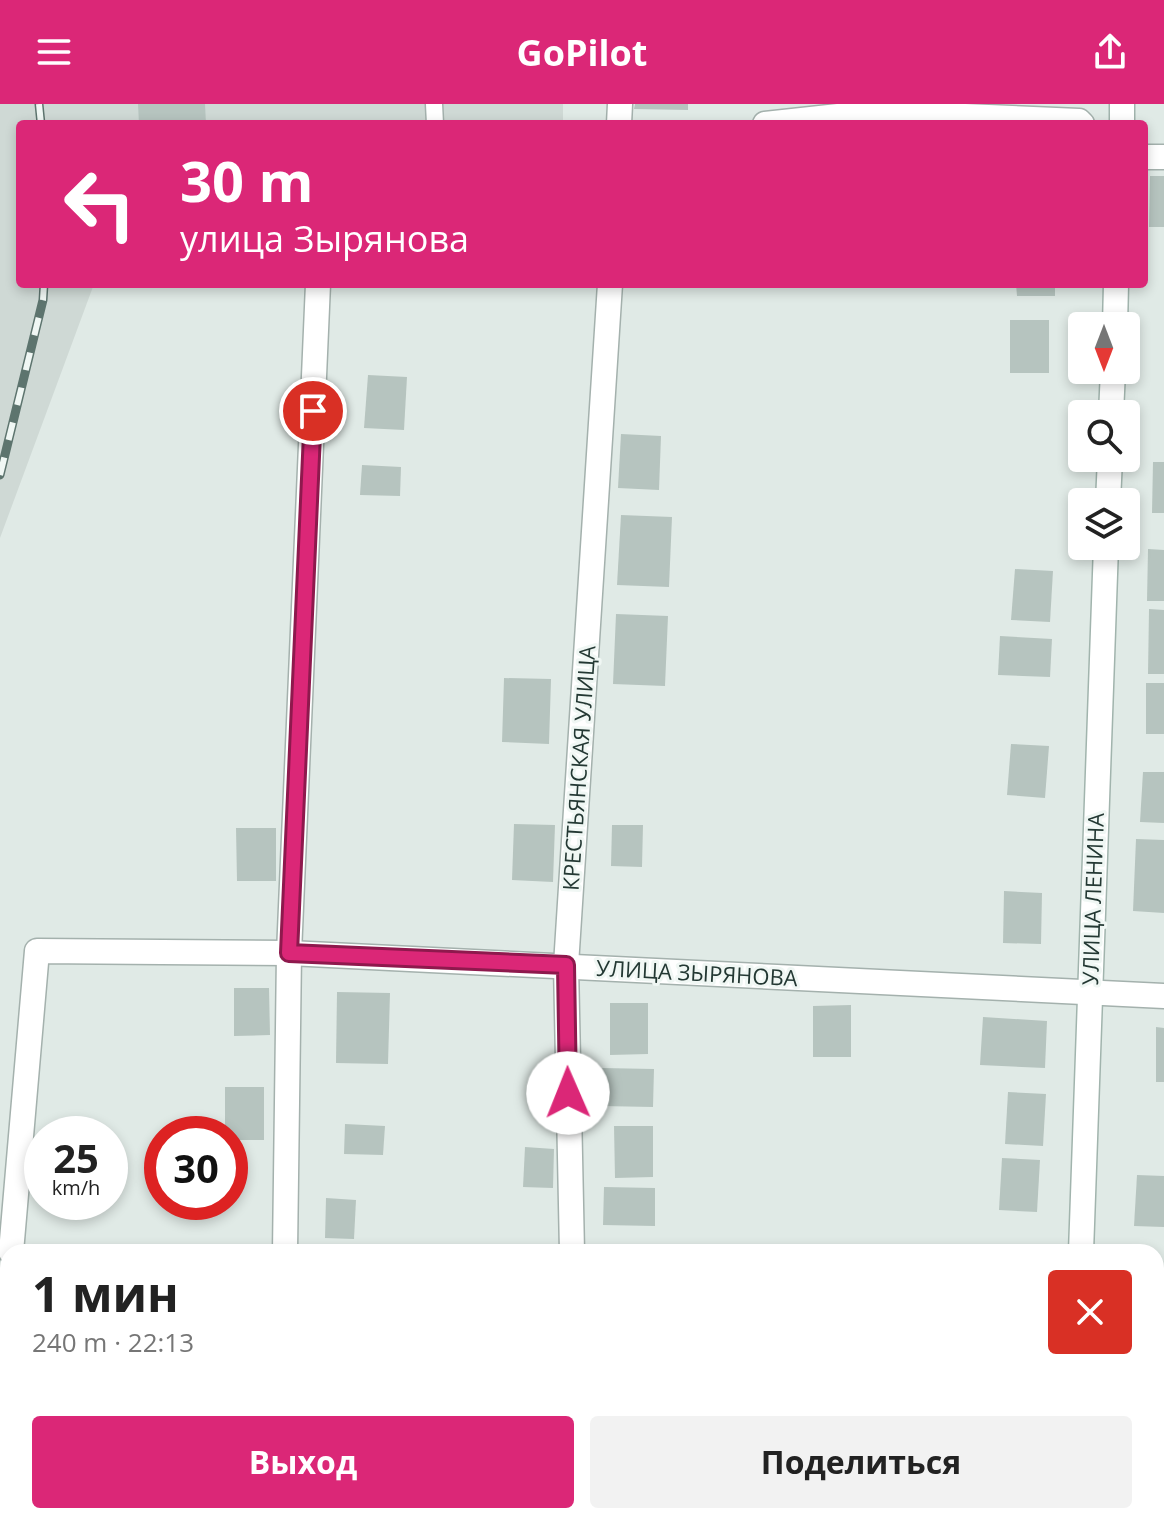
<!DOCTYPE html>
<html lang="ru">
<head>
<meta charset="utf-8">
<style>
	:root { --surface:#fff; --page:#f2f2f2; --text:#222; --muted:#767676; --accent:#db2777 }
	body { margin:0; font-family:"Open Sans",sans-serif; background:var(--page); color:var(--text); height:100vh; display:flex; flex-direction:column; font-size:30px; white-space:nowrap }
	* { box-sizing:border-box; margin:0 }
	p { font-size:26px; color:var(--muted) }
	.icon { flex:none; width:44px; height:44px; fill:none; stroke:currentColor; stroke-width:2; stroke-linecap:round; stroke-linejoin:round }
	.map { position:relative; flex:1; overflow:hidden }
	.sheet { position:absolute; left:0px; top:1140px; width:1164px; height:280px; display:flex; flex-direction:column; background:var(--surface); border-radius:24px 24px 0 0; box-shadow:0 4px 12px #0003 }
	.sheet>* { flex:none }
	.guide { position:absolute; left:16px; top:16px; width:1132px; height:168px; border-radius:8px; box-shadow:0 4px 12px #0003; background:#db2777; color:#fff; overflow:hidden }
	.needle { width:52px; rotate:180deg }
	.buttons { position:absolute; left:1068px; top:208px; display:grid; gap:16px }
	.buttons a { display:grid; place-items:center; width:72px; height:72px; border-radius:8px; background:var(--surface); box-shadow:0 4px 12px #0003; font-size:40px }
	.speed { position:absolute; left:24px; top:1012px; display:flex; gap:16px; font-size:40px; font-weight:700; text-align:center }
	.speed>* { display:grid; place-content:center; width:104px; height:104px; border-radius:50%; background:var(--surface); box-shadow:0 4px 12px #0003; line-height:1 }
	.speed small { font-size:20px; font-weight:400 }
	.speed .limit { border:12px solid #d22; background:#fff; color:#111 }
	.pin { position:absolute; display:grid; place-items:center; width:68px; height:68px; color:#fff; margin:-34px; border:4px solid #fff; border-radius:50%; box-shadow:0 2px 8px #0007 }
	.me { position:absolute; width:88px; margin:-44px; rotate:359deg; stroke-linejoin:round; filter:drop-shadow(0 0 6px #0008) }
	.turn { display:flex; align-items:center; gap:28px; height:168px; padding:0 32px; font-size:36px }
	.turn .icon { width:104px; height:104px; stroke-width:2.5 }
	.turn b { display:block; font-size:56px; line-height:68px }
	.round { display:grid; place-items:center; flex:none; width:84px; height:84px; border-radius:8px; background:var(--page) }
	.overview { display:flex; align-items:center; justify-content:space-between; height:136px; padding:0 32px }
	h1 { font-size:48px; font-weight:700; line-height:60px }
	.button { display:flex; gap:16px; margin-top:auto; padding:16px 32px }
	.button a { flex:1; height:92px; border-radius:8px; background:var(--accent); color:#fff; font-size:32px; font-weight:700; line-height:92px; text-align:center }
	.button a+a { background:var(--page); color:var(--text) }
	header { display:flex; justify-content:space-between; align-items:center; height:104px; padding:0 32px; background:var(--accent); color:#fff; font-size:36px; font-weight:700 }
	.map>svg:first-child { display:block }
	.built { fill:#cfd9d5 }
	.building { fill:#b6c4bf }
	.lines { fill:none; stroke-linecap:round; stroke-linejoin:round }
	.service-casing { stroke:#a4b1ad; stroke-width:19 }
	.minor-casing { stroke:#a4b1ad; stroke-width:27 }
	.tertiary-casing { stroke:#a4b1ad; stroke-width:27 }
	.secondary-casing { stroke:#a1b4ad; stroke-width:27 }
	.service { stroke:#fff; stroke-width:16 }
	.minor { stroke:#fff; stroke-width:24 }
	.tertiary { stroke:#fff; stroke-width:24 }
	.secondary { stroke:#fff; stroke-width:24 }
	.rail-casing { stroke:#5d746e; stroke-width:9 }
	.rail { stroke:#f0f7f4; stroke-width:6; stroke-dasharray:18; stroke-linecap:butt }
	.route-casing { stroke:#8e194d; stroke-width:20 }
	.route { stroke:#db2777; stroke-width:14 }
	.labels { text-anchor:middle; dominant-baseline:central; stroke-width:6; stroke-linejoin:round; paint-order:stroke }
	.street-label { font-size:22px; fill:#233833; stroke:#f0f7f4 }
</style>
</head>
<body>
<header><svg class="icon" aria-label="menu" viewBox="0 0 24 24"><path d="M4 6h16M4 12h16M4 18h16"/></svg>GoPilot<svg class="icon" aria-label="share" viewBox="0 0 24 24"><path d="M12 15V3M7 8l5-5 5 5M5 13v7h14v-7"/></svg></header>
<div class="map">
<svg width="1164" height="1420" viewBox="0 0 1164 1420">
	<rect width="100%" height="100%" fill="#e0eae6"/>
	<polygon class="built" points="0,0 563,0 563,20 20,20 20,180 94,180 0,434"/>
	<g class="building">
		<polygon points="138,0 205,0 206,20 139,20"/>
		<polygon points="635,0 688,0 688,6 634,5"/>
		<polygon points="1150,72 1164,72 1164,123 1149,123"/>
		<polygon points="1016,180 1055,180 1055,192 1017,192"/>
		<rect x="1010" y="216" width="39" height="53"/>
		<polygon points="368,271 407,273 404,326 364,324"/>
		<polygon points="621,330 661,332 659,386 618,384"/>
		<polygon points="1153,358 1164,358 1164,409 1152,409"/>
		<polygon points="362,361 401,363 400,392 360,391"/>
		<polygon points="621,411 672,413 669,483 617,481"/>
		<polygon points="1148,445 1164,446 1164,497 1147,497"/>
		<polygon points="1015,465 1053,467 1050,518 1011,516"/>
		<polygon points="1149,505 1164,506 1164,570 1148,570"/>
		<polygon points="616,510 668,512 665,582 613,580"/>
		<polygon points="1000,532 1052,535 1050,573 998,571"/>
		<polygon points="504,574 551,575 549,640 502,638"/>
		<rect x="1146" y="579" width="18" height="51"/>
		<polygon points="1011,640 1049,642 1045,694 1007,691"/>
		<polygon points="1143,668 1164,668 1164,719 1140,718"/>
		<polygon points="514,720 555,721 553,778 512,776"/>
		<polygon points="612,721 643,721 642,763 611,762"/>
		<polygon points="236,724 276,724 276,777 237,777"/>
		<polygon points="1136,735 1164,736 1164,809 1133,807"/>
		<polygon points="1004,787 1042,789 1041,840 1003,839"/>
		<polygon points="234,884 269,884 270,931 234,932"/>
		<polygon points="337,888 390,889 388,960 336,959"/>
		<polygon points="610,899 648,899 648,950 610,951"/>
		<polygon points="851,901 851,953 813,953 813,902"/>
		<polygon points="983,913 1047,917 1045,964 980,961"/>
		<polygon points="1156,923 1164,924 1164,978 1156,978"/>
		<polygon points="602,964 654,965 653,1003 601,1002"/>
		<polygon points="225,983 264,983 264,1036 230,1036 230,1030 225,1030"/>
		<polygon points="1008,988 1046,990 1043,1042 1005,1040"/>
		<polygon points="345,1020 385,1022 383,1051 344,1050"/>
		<polygon points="614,1022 653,1022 653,1073 615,1074"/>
		<polygon points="525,1043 554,1045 553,1084 523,1083"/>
		<polygon points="1002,1054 1040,1056 1037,1108 999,1106"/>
		<polygon points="1137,1071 1164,1072 1164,1123 1134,1122"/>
		<polygon points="604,1083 655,1084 655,1122 603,1121"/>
		<polygon points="326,1094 356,1096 354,1135 325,1134"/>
		<rect x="607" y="1412" width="38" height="8"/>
	</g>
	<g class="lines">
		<g class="service-casing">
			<polyline id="service" points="434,0 435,20"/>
		</g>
		<g class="minor-casing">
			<g id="minor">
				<polyline points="619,20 620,0"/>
				<polyline points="765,20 874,8 1079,17 1082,20"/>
				<polyline points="11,1148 37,847 289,849 1164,892"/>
				<polyline points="285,1148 289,849 318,180"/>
				<polyline points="572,1148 566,861 610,180"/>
				<polyline points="0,1269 8,1178"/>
				<polyline points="578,1412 578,1420"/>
				<polyline points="0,1417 1,1420"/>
				<polyline points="281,1420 281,1412"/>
			</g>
		</g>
		<g class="tertiary-casing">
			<polyline id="tertiary" points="1144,53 1164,53"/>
		</g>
		<g class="secondary-casing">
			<g id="secondary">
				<polyline points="1122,20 1122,0"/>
				<polyline points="1115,222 1116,180"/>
				<polyline points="1111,310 1113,266"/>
				<polyline points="1108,398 1110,354"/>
				<polyline points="1081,1148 1106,442"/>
				<polyline points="1074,1420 1074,1412"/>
			</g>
		</g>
		<use href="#service" class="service"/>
		<use href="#minor" class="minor"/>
		<use href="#tertiary" class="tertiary"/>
		<use href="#secondary" class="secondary"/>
		<g class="rail-casing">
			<g id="rail">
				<polyline points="39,0 41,20"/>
				<polyline points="0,371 43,196 44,180"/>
			</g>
		</g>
		<use href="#rail" class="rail"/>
	</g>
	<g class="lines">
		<g class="route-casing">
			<polyline id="route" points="313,307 289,849 566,861 568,989"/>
		</g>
		<use href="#route" class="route"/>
	</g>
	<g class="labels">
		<g class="street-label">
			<text transform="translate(578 664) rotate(-86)">КРЕСТЬЯНСКАЯ УЛИЦА</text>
			<text transform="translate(1092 795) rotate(-88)">УЛИЦА ЛЕНИНА</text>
			<text transform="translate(697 868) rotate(3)">УЛИЦА ЗЫРЯНОВА</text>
		</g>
	</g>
</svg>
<div class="buttons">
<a><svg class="needle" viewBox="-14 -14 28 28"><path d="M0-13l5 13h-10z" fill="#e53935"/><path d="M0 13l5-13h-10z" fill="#767676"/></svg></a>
<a><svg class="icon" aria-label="search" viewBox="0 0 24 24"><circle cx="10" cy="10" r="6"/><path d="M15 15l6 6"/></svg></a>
<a><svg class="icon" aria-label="layers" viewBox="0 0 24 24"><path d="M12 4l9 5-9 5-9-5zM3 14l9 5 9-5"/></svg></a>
</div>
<div class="speed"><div>25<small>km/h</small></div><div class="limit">30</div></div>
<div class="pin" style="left:313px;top:307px;background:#d93025"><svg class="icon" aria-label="arrive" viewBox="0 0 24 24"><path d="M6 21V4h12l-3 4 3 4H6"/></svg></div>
<svg class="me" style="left:568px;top:989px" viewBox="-20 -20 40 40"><circle r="19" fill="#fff"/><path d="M0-13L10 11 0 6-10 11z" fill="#db2777"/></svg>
<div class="guide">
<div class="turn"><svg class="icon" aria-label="left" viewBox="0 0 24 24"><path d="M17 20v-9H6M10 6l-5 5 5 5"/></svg><div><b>30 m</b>улица Зырянова</div></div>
</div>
<section class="sheet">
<div class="overview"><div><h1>1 мин</h1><p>240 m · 22:13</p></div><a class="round" style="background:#d93025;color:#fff"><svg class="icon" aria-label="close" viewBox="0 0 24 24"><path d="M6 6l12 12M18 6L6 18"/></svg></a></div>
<div class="button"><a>Выход</a><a>Поделиться</a></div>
</section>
</div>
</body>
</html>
